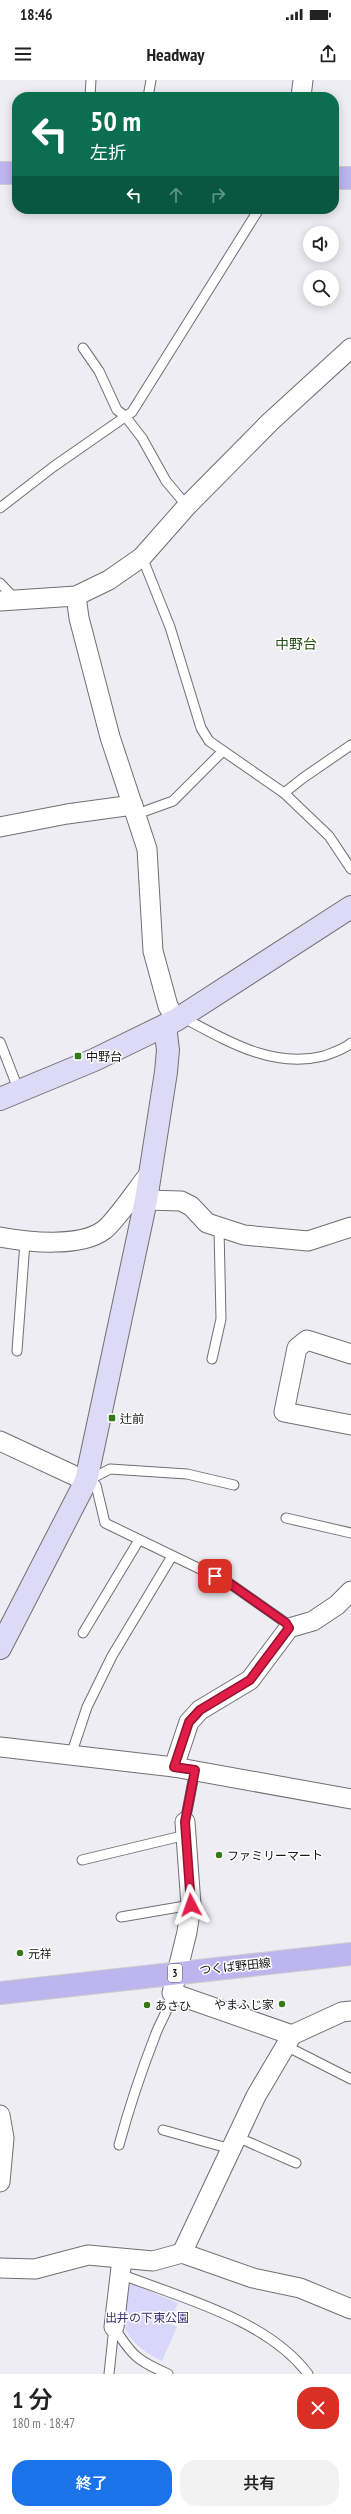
<!DOCTYPE html>
<html lang="ja">
<head>
<meta charset="utf-8">
<style>
	:root { --surface:#fff; --page:#f2f2f2; --text:#222; --muted:#767676; --accent:#1a73e8 }
	body { margin:0; font-family:"PT Sans Narrow","Noto Sans JP",sans-serif; background:var(--page); color:var(--text); height:100vh; display:flex; flex-direction:column; font-size:15px; white-space:nowrap }
	* { box-sizing:border-box; margin:0 }
	p { font-size:13px; color:var(--muted) }
	.icon { flex:none; width:22px; height:22px; fill:none; stroke:currentColor; stroke-width:2; stroke-linecap:round; stroke-linejoin:round }
	.map { position:relative; height:2294px; overflow:hidden }
	.details { display:flex; flex-direction:column; background:var(--surface); flex:1 }
	.details>* { flex:none }
	.guide { position:absolute; left:12px; top:12px; width:327px; height:122px; border-radius:16px; box-shadow:0 2px 10px #0003; background:#0b6e4f; color:#fff; overflow:hidden }
	.tools { position:absolute; left:303px; top:146px; display:grid; gap:8px }
	.tools a { display:grid; place-items:center; width:36px; height:36px; border-radius:50%; background:var(--surface); box-shadow:0 2px 10px #0003; font-size:20px }
	.pin { position:absolute; display:grid; place-items:center; width:34px; height:34px; color:#fff; margin:-17px; border-radius:8px; box-shadow:0 2px 6px #0006 }
	.me { position:absolute; width:44px; margin:-22px; rotate:356deg; stroke-linejoin:round; filter:drop-shadow(0 0 3px #0008) }
	.turn { display:flex; align-items:center; gap:14px; height:84px; padding:0 12px; font-size:18px }
	.turn .icon { width:52px; height:52px; stroke-width:2.5 }
	.turn b { display:block; font-size:28px; line-height:34px }
	.lanes { display:flex; align-items:center; height:38px; padding:0 12px; background:#0003; justify-content:center; gap:20px; direction:ltr }
	.lanes .off { opacity:.35 }
	.round { display:grid; place-items:center; flex:none; width:42px; height:42px; border-radius:16px; background:var(--page) }
	.headline { display:flex; align-items:center; justify-content:space-between; height:68px; padding:0 12px }
	h1 { font-size:24px; font-weight:600; line-height:30px }
	.button { display:flex; gap:8px; margin-top:auto; padding:8px 12px }
	.button a { flex:1; height:46px; border-radius:16px; background:var(--accent); color:#fff; font-size:16px; font-weight:600; line-height:46px; text-align:center }
	.button a+a { background:var(--page); color:var(--text) }
	.status { display:flex; justify-content:space-between; align-items:center; height:28px; padding:0 20px; background:var(--surface); direction:ltr }
	.status svg { height:11px; fill:currentColor }
	header { display:flex; justify-content:space-between; align-items:center; height:52px; padding:0 12px; background:var(--surface); font-size:18px; font-weight:600 }
	.map>svg:first-child { display:block }
	.green { fill:#d8d6fb }
	.lines { fill:none; stroke-linecap:round; stroke-linejoin:round }
	.lane-casing { stroke:#6f6f74; stroke-width:11 }
	.street-casing { stroke:#6f6f74; stroke-width:21 }
	.secondary-casing { stroke:#6f6f74; stroke-width:24 }
	.primary-casing { stroke:#ccc; stroke-width:24 }
	.lane { stroke:#fff; stroke-width:9 }
	.street { stroke:#fff; stroke-width:19 }
	.secondary { stroke:#dddaf6; stroke-width:22 }
	.primary { stroke:#bcb5ee; stroke-width:22 }
	.route-casing { stroke:#92132f; stroke-width:10 }
	.route { stroke:#e11d48; stroke-width:7 }
	.poi-dot { fill:#367919; stroke:#fff; stroke-width:1.5 }
	.labels { text-anchor:middle; dominant-baseline:central; stroke-width:3; stroke-linejoin:round; paint-order:stroke }
	.shield { fill:#fff; stroke:#5d5d5e; stroke-width:1 }
	.shield-label { font-size:11px; font-weight:bold; fill:#171719 }
	.poi-label { font-size:12px; fill:#171719; stroke:#fff; text-anchor:start }
	.street-label { font-size:12px; fill:#171719; stroke:#fff }
	.park-label { font-size:12px; fill:#3b306f; stroke:#fff }
	.quarter-label { font-size:14px; fill:#244e13; stroke:#fff }
</style>
</head>
<body>
<div class="status"><b>18:46</b><svg viewBox="0 0 49 12"><path d="M0 12V9h3v3zM5 12V6h3v6zM10 12V3h3v9zM15 12V0h3v12zM26 1h20v11H26zM47 4h2v5h-2z"/></svg></div>
<header><svg class="icon" aria-label="menu" viewBox="0 0 24 24"><path d="M4 6h16M4 12h16M4 18h16"/></svg>Headway<svg class="icon" aria-label="share" viewBox="0 0 24 24"><path d="M12 15V3M7 8l5-5 5 5M5 13v7h14v-7"/></svg></header>
<div class="map">
<svg width="351" height="2294" viewBox="0 0 351 2294">
	<rect width="100%" height="100%" fill="#ededf3"/>
	<path class="green" d="M132 2204 178 2223 169 2243 177 2247 162 2281C145 2273 125 2259 123 2239 121 2230 125 2217 126 2208Z"/>
	<g class="lines">
		<g class="lane-casing">
			<g id="lane">
				<polyline points="90,17 91,0"/>
				<polyline points="148,17 151,0"/>
				<polyline points="83,268 99,291 117,330 125,336 142,358 166,401 187,426"/>
				<polyline points="0,428 53,387 132,332 259,129"/>
				<polyline points="142,477 170,547 201,648 209,661 284,713 329,756 351,789"/>
				<polyline points="0,503 16,520"/>
				<polyline points="284,713 303,698 351,665"/>
				<polyline points="137,734 173,721 223,671"/>
				<path d="M182 937C227 961 272 989 324 976 332 973 345 969 351 963"/>
				<polyline points="0,962 19,1011"/>
				<polyline points="17,1271 25,1162"/>
				<polyline points="212,1279 221,1239 219,1148"/>
				<polyline points="89,1400 110,1389 187,1394 234,1405"/>
				<polyline points="86,1401 96,1405 105,1443 229,1503 286,1543 289,1548"/>
				<polyline points="286,1438 351,1453"/>
				<polyline points="83,1553 139,1460"/>
				<polyline points="71,1675 87,1627 112,1576 172,1476"/>
				<polyline points="185,1742 195,1690"/>
				<polyline points="82,1780 186,1755"/>
				<polyline points="121,1837 191,1825"/>
				<polyline points="286,1966 351,1999"/>
				<polyline points="163,2050 231,2069"/>
				<polyline points="237,2057 296,2083"/>
				<path d="M119 2065C129 2028 141 1992 155 1956 160 1941 170 1929 172 1913"/>
				<path d="M120 2194C182 2218 268 2240 308 2294"/>
				<path d="M114 2247C132 2276 138 2281 168 2294"/>
				<polyline points="109,2294 114,2247"/>
			</g>
		</g>
		<g class="street-casing">
			<g id="street">
				<polyline points="301,17 303,0"/>
				<polyline points="76,516 79,538 110,657 147,769 153,871 168,926 176,940"/>
				<polyline points="0,521 76,516 109,500 142,477 187,426 270,342 351,268"/>
				<polyline points="0,747 67,734 133,725"/>
				<polyline points="146,1120 181,1121 191,1126 207,1143 244,1155 308,1161 351,1147"/>
				<path d="M0 1157C28 1162 80 1168 104 1150 116 1141 139 1106 150 1093"/>
				<polyline points="351,1274 307,1260 297,1268 284,1332 351,1345"/>
				<polyline points="0,1361 86,1401"/>
				<polyline points="0,1667 174,1687 351,1719"/>
				<polyline points="174,1687 189,1642 200,1630 250,1600 289,1548 313,1541 337,1525 351,1511"/>
				<polyline points="185,1742 191,1825 187,1852 172,1913 292,1955"/>
				<polyline points="0,2035 4,2058 0,2102"/>
				<polyline points="182,2173 256,2016 292,1955 342,1932 351,1931"/>
				<polyline points="0,2188 35,2189 88,2175 153,2181 182,2173 253,2198 300,2208 351,2229"/>
				<polyline points="114,2247 122,2179"/>
			</g>
		</g>
		<g class="secondary-casing">
			<g id="secondary">
				<polyline points="0,1019 94,980 176,940 351,827"/>
				<polyline points="0,1568 86,1401 146,1120 166,992 168,970 165,946"/>
			</g>
		</g>
		<g class="primary-casing">
			<g id="primary">
				<polyline points="0,93 17,93"/>
				<polyline points="334,98 351,98"/>
				<polyline points="0,1913 351,1874"/>
			</g>
		</g>
		<use href="#lane" class="lane"/>
		<use href="#street" class="street"/>
		<use href="#secondary" class="secondary"/>
		<use href="#primary" class="primary"/>
	</g>
	<g class="lines">
		<g class="route-casing">
			<polyline id="route" points="191,1825 185,1742 195,1690 174,1687 189,1642 200,1630 250,1600 289,1548 286,1543 229,1503 215,1496"/>
		</g>
		<use href="#route" class="route"/>
	</g>
	<g class="poi-dot">
		<rect x="74" y="972" width="8" height="8" rx="2"/>
		<rect x="108" y="1334" width="8" height="8" rx="2"/>
		<circle cx="219" cy="1775" r="4"/>
		<circle cx="20" cy="1873" r="4"/>
		<circle cx="282" cy="1924" r="4"/>
		<circle cx="147" cy="1925" r="4"/>
	</g>
	<g class="labels">
		<rect class="shield" x="168" y="1884" width="14" height="18" rx="3"/>
		<g class="shield-label">
			<text x="175" y="1893">3</text>
		</g>
		<g class="poi-label">
			<text x="86" y="976">中野台</text>
			<text x="120" y="1338">辻前</text>
			<text x="227" y="1775">ファミリーマート</text>
			<text x="28" y="1873">元祥</text>
			<text x="274" y="1924" text-anchor="end">やまふじ家</text>
			<text x="155" y="1925">あさひ</text>
		</g>
		<g class="street-label">
			<text transform="translate(235 1886) rotate(-6)">つくば野田線</text>
		</g>
		<g class="park-label">
			<text x="147" y="2237">出井の下東公園</text>
		</g>
		<g class="quarter-label">
			<text x="296" y="564">中野台</text>
		</g>
	</g>
</svg>
<div class="tools">
<a><svg class="icon" aria-label="sound" viewBox="0 0 24 24"><path d="M4 9h4l5-4v14l-5-4H4zM17 9q2 3 0 6"/></svg></a>
<a><svg class="icon" aria-label="search" viewBox="0 0 24 24"><circle cx="10" cy="10" r="6"/><path d="M15 15l6 6"/></svg></a>
</div>
<div class="pin" style="left:215px;top:1496px;background:#d93025"><svg class="icon" aria-label="arrive" viewBox="0 0 24 24"><path d="M6 21V4h12l-3 4 3 4H6"/></svg></div>
<svg class="me" style="left:191px;top:1825px" viewBox="-20 -20 40 40"><path d="M0-17L14 15 0 8-14 15z" fill="#e11d48" stroke="#fff" stroke-width="4"/></svg>
<div class="guide">
<div class="turn"><svg class="icon" aria-label="left" viewBox="0 0 24 24"><path d="M17 20v-9H6M10 6l-5 5 5 5"/></svg><div><b>50 m</b>左折</div></div>
<div class="lanes"><svg class="icon" aria-label="left" viewBox="0 0 24 24"><path d="M17 20v-9H6M10 6l-5 5 5 5"/></svg><svg class="icon off" aria-label="ahead" viewBox="0 0 24 24"><path d="M12 20V5M6 11l6-6 6 6"/></svg><svg class="icon off" aria-label="right" viewBox="0 0 24 24"><path d="M7 20v-9h11M14 6l5 5-5 5"/></svg></div>
</div>
</div>
<section class="details">
<div class="headline"><div><h1>1 分</h1><p>180 m · 18:47</p></div><a class="round" style="background:#d93025;color:#fff"><svg class="icon" aria-label="close" viewBox="0 0 24 24"><path d="M6 6l12 12M18 6L6 18"/></svg></a></div>
<div class="button"><a>終了</a><a>共有</a></div>
</section>
</body>
</html>
